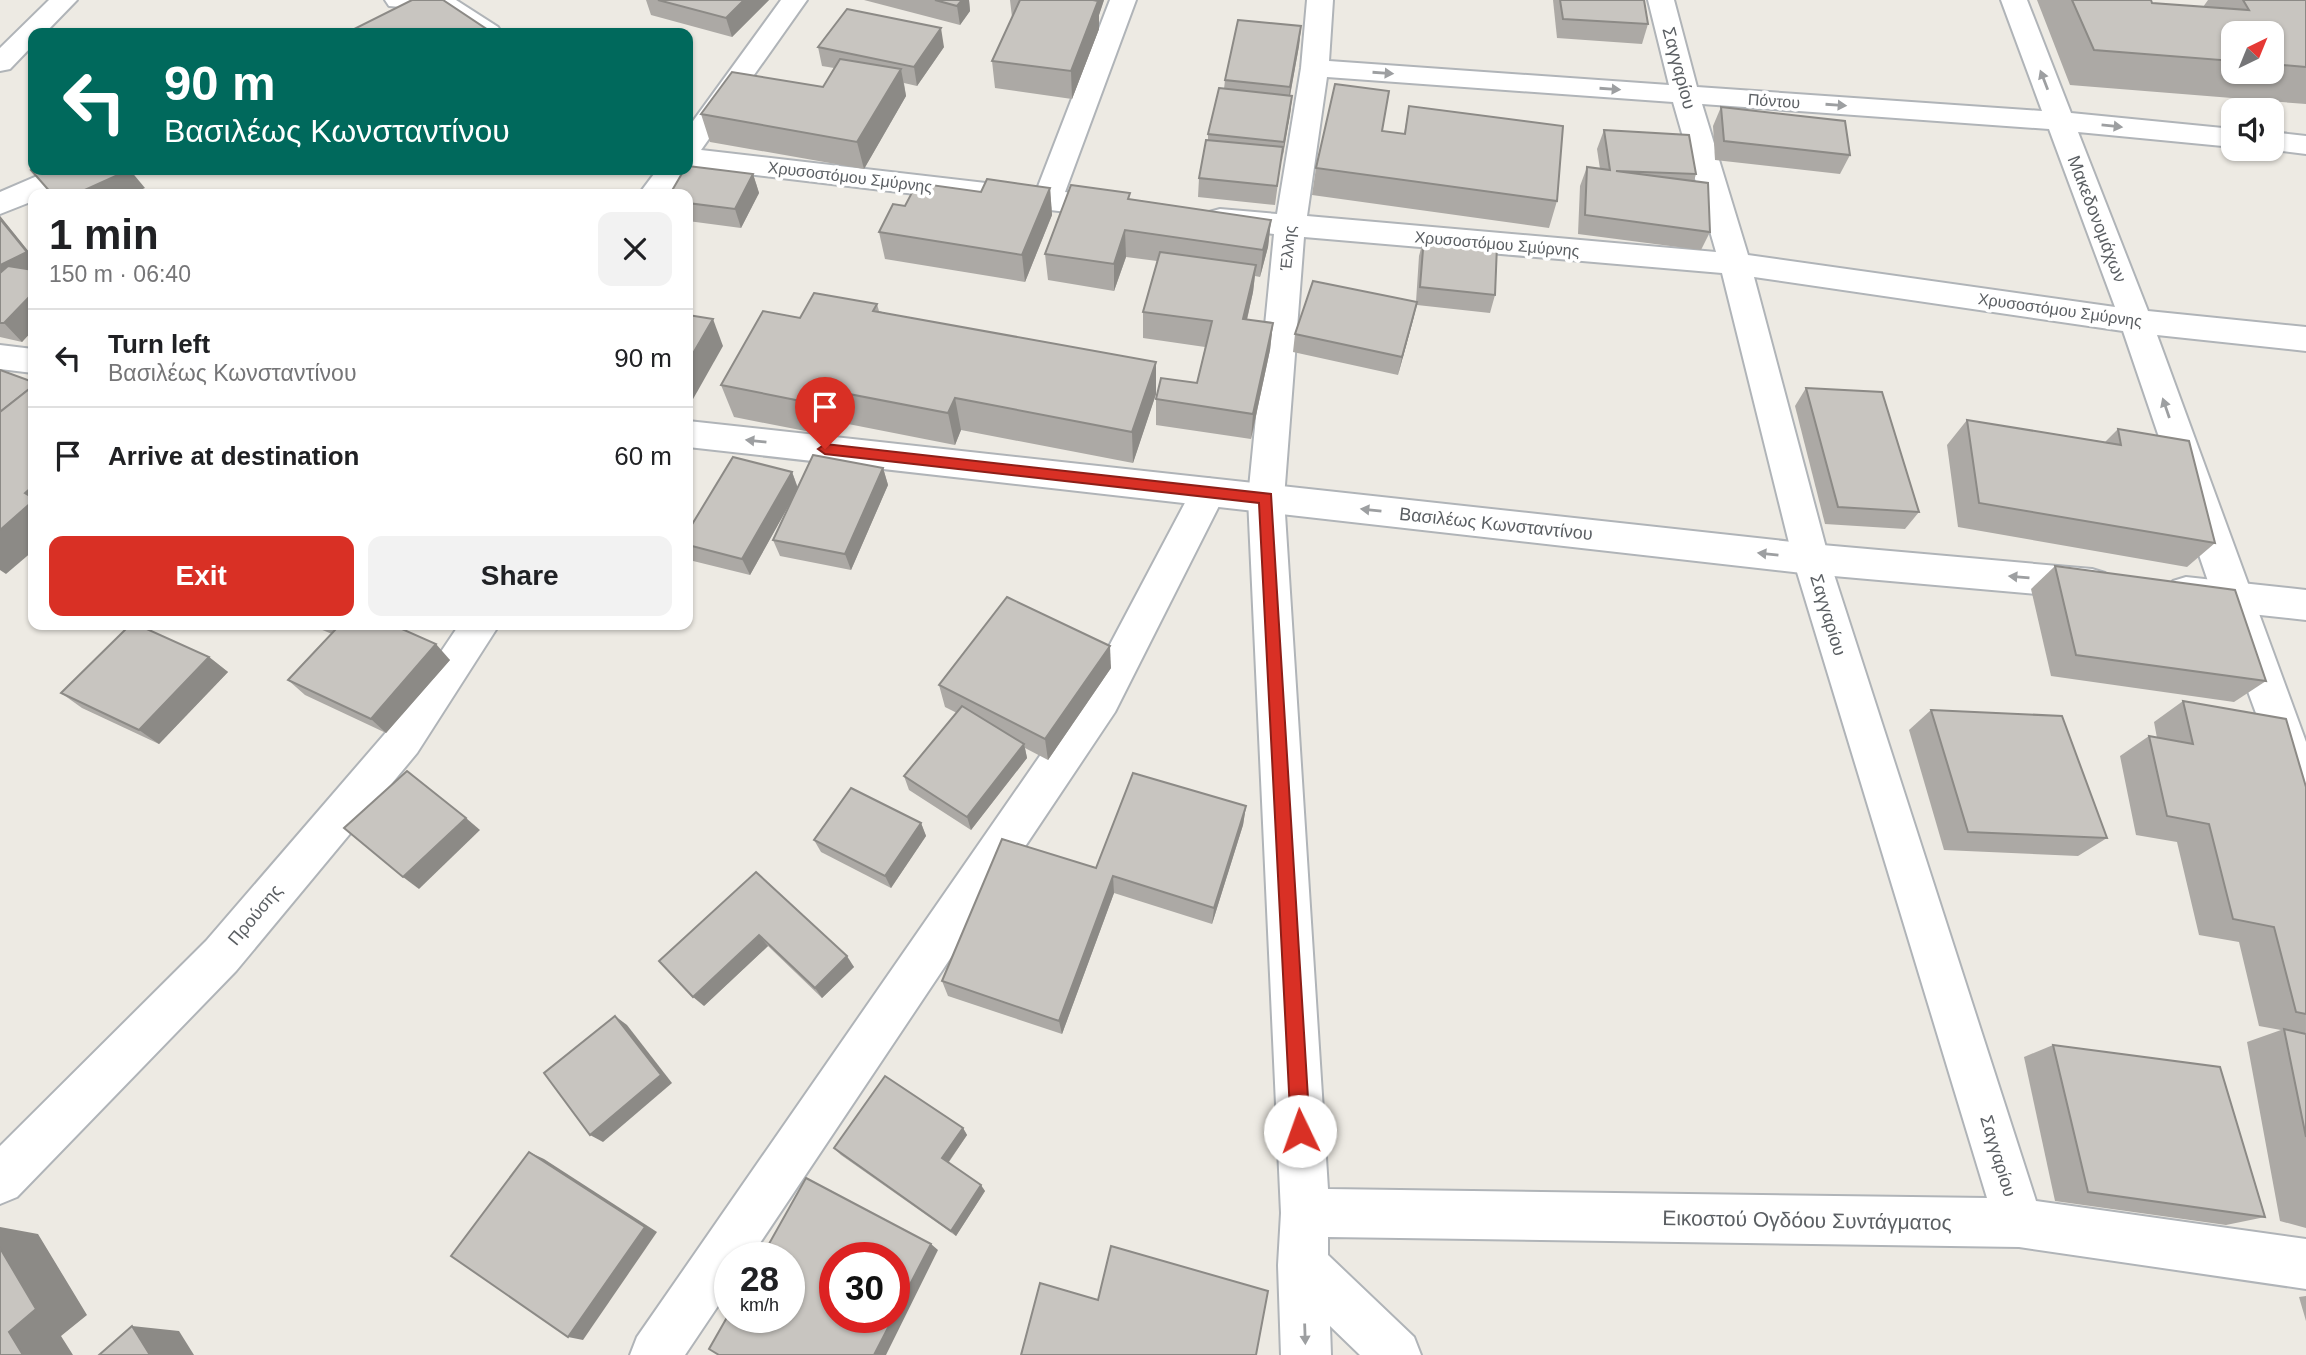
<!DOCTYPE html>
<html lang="en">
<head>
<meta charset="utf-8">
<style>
	:root { --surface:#fff; --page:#f2f2f2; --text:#202124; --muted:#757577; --line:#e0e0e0; --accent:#d93025 }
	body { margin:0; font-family:Helvetica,sans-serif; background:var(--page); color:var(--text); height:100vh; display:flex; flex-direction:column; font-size:26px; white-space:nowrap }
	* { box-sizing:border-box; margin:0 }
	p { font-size:23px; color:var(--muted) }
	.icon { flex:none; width:38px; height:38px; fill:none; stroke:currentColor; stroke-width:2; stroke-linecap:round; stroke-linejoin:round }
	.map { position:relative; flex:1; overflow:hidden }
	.sheet { position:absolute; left:28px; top:189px; width:665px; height:441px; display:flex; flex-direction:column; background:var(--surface); border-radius:14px; box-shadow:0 2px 5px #0004 }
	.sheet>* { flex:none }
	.top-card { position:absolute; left:28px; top:28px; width:665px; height:147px; border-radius:14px; box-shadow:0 2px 5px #0004; background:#00695c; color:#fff; overflow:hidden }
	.needle { width:46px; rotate:43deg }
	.controls { position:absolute; left:2221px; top:21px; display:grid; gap:14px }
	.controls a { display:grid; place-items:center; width:63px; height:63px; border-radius:14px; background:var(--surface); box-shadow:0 2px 5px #0004; font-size:35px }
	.speed { position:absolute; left:714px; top:1242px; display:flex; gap:14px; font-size:35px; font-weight:700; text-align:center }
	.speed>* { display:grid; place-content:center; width:91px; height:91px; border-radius:50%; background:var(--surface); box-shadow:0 2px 5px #0004; line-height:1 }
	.speed small { font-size:18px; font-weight:400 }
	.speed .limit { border:10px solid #d22; background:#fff; color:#111 }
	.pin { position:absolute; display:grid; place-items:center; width:60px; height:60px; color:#fff; margin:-72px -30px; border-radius:50% 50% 50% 0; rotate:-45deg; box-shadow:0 0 7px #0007 }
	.pin .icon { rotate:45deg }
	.me { position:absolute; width:77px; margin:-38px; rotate:357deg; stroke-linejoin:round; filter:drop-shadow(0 0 5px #0008) }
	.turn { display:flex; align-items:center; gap:24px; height:147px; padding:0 21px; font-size:32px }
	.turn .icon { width:91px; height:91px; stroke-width:2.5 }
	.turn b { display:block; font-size:49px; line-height:60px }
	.round { display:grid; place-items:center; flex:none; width:74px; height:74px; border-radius:14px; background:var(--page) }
	.headline { display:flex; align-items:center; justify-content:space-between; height:119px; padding:0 21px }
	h1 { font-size:42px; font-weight:700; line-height:52px }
	.cta { display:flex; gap:14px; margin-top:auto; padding:14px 21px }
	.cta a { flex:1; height:80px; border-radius:14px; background:var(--accent); color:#fff; font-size:28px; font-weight:700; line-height:80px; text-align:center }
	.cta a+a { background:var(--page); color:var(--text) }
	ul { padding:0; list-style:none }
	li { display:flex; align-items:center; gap:21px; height:98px; padding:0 21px; border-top:2px solid var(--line) }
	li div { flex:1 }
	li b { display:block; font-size:26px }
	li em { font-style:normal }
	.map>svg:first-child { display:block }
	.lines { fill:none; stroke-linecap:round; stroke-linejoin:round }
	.minor-casing { stroke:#b0b4b8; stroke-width:4 }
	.tertiary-casing { stroke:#b0b4b8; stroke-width:4 }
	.minor { fill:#fff; fill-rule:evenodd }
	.tertiary { fill:#fff; fill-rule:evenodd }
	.wall { fill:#aca9a5; fill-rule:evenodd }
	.shaded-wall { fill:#8c8a86 }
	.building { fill:#c8c5c0; stroke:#8c8a86; stroke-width:2 }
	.oneway { fill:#9d9fa1 }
	.route { fill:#d93025; stroke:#8d1f18; stroke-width:2 }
	.labels { text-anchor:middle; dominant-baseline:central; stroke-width:7; stroke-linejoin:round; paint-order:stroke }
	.far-street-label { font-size:16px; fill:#5b5f63; stroke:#fff }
	.street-label { font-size:18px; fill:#5b5f63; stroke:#fff }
	.near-street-label { font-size:21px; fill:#5b5f63; stroke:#fff }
</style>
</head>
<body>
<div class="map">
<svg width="2306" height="1355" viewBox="0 0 2306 1355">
	<rect width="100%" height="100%" fill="#edeae3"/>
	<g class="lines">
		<g class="minor-casing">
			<g id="minor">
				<polygon points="49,0 77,0 45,33 33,33 33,45 10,69 0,71 0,48"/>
				<polygon points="385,0 456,0 498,27 502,33 471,33 437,10 389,6"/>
				<polygon points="781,0 807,0 701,150 1037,189 1110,0 1136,0 1065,192 1129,201 1133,208 1129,215 1118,218 688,167 688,128"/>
				<path d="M1307 0H1333L1329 61 1669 85 1648 0H1674L1697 87 2042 111 2001 0H2027L2071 113 2233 129V147L2078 132 2148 311 2306 327V351L2157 335 2306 742V813L2292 808 2286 795 2213 596 2123 331 1754 277 1829 559 2036 1201 2306 1239V1289L2019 1247 1328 1237V1255L1414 1337 1421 1355H1360L1330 1326 1331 1355H1281L1278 1265 1281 1213 1248 498 1274 234 1209 226 1205 219 1209 212 1220 209 1277 214 1301 68ZM1327 77 1673 102 1716 252 1307 216ZM1702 104 2049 129 2115 307 1748 255ZM1304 237 1722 273 1793 559 1987 1198 1328 1189 1284 498Z"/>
				<polygon points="2272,132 2306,136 2306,154 2267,149 2272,149"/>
				<path d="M51 170H91C81 185 51 194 33 194V201L0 214V192Z"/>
				<polygon points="657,170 687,170 669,194 639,194"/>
				<polygon points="1208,478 1220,482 1226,492 1115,712 750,1258 730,1258 730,1288 685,1355 630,1355 637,1337 1087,688 1196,482"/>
				<polygon points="459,625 499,625 417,753 236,971 17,1197 0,1204 0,1146 206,941 389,729"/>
			</g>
		</g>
		<g class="tertiary-casing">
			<g id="tertiary">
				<polygon points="0,345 33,349 33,373 0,369"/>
				<polygon points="688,421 1811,544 2092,569 2105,573 2110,584 2105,595 2092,599 1811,574 688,447"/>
				<polygon points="2186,577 2306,590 2306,620 2186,607 2173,603 2168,592 2173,581"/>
			</g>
		</g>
		<use href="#minor" class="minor"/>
		<use href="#tertiary" class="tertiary"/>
	</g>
	<g class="wall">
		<polygon points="646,0 769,0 732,37 651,15"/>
		<polygon points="864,0 969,0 970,11 960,25"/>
		<polygon points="1010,0 1104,0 1099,15 1099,29 1072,99 995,88 992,61 1012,17"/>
		<polygon points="1553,0 1644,0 1648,24 1642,44 1557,38"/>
		<path d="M2037 0H2151L2152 3 2203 7 2208 0H2306V104L2070 85ZM2233 33H2272V72H2233Z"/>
		<polygon points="1301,26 1299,46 1290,96 1292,96 1290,115 1281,161 1275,205 1198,197 1199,178 1208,140 1208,134 1224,89 1225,80"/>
		<polygon points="818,47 944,47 917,86 904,83 906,96 864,169 710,142 701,114 823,87 834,68 822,66"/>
		<polygon points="1409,106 1557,201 1549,228 1312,195 1316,168 1382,131 1404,134"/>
		<polygon points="1721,107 1850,155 1840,174 1715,160 1713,126"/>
		<polygon points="1604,130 1696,174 1694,181 1710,232 1701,250 1578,234 1580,186 1587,167 1600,169 1597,149"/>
		<polygon points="753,174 759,193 741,228 688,221 688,194"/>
		<polygon points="1050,188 1052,215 1025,282 885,259 879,232 905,206 981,192"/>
		<polygon points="1130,199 1271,220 1268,247 1260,277 1255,276 1253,292 1247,320 1273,323 1270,350 1251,439 1156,425 1156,399 1197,383 1205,347 1143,338 1143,312 1157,261 1126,257 1114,291 1048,280 1045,254"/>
		<polygon points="0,216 33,257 33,330 22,342 0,337"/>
		<polygon points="1424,237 1495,295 1490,313 1417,305 1398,375 1293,352 1295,334 1416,302 1419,256"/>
		<polygon points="877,304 879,311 1156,394 1133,463 961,430 955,445 838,422 831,436 734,417 721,385 800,318"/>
		<polygon points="1806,388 1919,512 1905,529 1825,524 1795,406"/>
		<polygon points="1967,420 2105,442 2118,429 2215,543 2187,567 1958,527 1947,445"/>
		<polygon points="883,468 888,485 851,570 780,556 773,540 792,499 750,575 689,560 688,557 688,531 792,472 798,488"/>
		<polygon points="2055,566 2266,681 2234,702 2051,676 2031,589"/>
		<polygon points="316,625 393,625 450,660 386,733 305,695 288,680 332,634 320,629"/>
		<polygon points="209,657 228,672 159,744 82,708 61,693"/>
		<polygon points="1111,668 1048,760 1025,748 1027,758 971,830 909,790 904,776 957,713 945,707 939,685"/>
		<polygon points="2183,701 2306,787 2306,1228 2280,1221 2247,1042 2281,1030 2259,1026 2239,942 2199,935 2177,842 2136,835 2120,756 2149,736 2157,738 2154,722"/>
		<polygon points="1931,710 2107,838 2078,856 1944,850 1909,730"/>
		<polygon points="1246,806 1243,825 1212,924 1114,893 1062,1034 948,996 942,981 1096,868"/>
		<polygon points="921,823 926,836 891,888 821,852 814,840"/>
		<polygon points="756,872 854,967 822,998 768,946 704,1006"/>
		<polygon points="2053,1045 2265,1217 2226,1225 2055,1201 2024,1057"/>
		<polygon points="963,1128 967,1135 949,1162 985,1191 956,1236 841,1155 834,1148"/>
		<polygon points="2306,1296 2306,1321 2299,1297"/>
	</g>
	<g class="shaded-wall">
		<polygon points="744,0 769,0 732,37 726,18"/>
		<polygon points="962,0 969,0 970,11 960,25 957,6"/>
		<polygon points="1093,0 1104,0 1099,15 1099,29 1072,99 1071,71"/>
		<polygon points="1301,26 1299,46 1288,106 1290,87"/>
		<polygon points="941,28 944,47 917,86 914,67"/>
		<polygon points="901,69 906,96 864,169 857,142"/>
		<polygon points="1292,96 1290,115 1282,161 1284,142"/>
		<polygon points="130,170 145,188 132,194 76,194"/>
		<polygon points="753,174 759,193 741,228 735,209"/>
		<polygon points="1050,188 1052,215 1025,282 1022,255"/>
		<polygon points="0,216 33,257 33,276 0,292"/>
		<polygon points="1271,220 1268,247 1260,277 1263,250"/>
		<polygon points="1125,230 1126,257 1114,291 1114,264"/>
		<polygon points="1256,265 1253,292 1241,345 1243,319"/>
		<polygon points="33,293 33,316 29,315 33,320 33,330 22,342 4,323"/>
		<polygon points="1417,302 1413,320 1398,375 1402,357"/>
		<polygon points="713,319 723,346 688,408 688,362"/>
		<polygon points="1273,323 1270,350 1251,439 1253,414"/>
		<polygon points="1156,362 1156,394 1133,463 1132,432"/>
		<polygon points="828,390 838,422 831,436 821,405"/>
		<polygon points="955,398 961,430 955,445 948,413"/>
		<polygon points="883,468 888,485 851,570 845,554"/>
		<polygon points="792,472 798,489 750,575 742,559"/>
		<polygon points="33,486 33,501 25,493"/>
		<polygon points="33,501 33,551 6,574 0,570 0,530"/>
		<polygon points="436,644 450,660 386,733 371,719"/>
		<polygon points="1110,646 1111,668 1048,760 1045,739"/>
		<polygon points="209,657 228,672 159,744 139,730"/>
		<polygon points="1024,744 1027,758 971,830 967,817"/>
		<polygon points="1246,806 1243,825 1212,924 1214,908"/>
		<polygon points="466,818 480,830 419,889 403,877"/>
		<polygon points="921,823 926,836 891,888 885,876"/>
		<polygon points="1113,876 1114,893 1062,1034 1059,1021"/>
		<polygon points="759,935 768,946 704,1006 693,997"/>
		<polygon points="847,956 854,967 822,998 815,988"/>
		<polygon points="615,1016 627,1025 672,1083 603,1142 590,1135"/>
		<polygon points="963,1128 967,1135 947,1164 942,1158"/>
		<polygon points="529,1152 544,1159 657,1232 583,1340 568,1337"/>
		<polygon points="981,1185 985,1191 956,1236 951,1231"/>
		<polygon points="0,1227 38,1234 87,1315 61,1336 73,1355 23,1355 9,1332 0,1248"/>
		<polygon points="931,1244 938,1250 886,1355 874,1355 893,1318 894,1318 894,1315"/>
		<polygon points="132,1326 179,1331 194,1355 150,1355"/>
	</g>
	<g class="building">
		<polygon points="412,0 443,0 491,32 490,33 357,33 352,30"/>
		<polygon points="658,0 744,0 726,18"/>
		<polygon points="935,0 962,0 957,6"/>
		<polygon points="1020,0 1093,0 1098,1 1071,71 992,61"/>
		<polygon points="1560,0 1644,0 1648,24 1563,19"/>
		<polygon points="2072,0 2151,0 2152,3 2249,10 2243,0 2306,0 2306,67 2272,64 2272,33 2233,33 2233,61 2094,50"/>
		<polygon points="847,9 941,28 914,67 818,47"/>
		<polygon points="1238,20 1301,26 1290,87 1225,80"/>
		<polygon points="840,59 901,69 857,142 701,114 732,72 823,87"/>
		<polygon points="1335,84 1389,91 1382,131 1405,134 1409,106 1563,126 1557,201 1316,168"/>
		<polygon points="1219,88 1292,96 1284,142 1208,134"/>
		<polygon points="1721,107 1845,121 1850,155 1724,141"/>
		<polygon points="1604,130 1689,135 1696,174 1616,171 1708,183 1710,232 1585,215 1587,167 1610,170"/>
		<polygon points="1206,140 1283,147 1277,186 1199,178"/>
		<polygon points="688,166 753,174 735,209 688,203 688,194 670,194 684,170 688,170"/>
		<polygon points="33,169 33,170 129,170 76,194 52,194 31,170"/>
		<polygon points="987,179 1050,188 1022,255 879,232 893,204 905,206 917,183 981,192"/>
		<polygon points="1071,185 1130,193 1128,199 1271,220 1263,250 1125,230 1114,264 1045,254"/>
		<polygon points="0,219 27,252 0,265"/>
		<polygon points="1424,237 1497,245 1495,295 1420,287"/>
		<polygon points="1160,252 1256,265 1243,319 1273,323 1253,414 1156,399 1161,378 1197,383 1212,321 1143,312"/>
		<polygon points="8,266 33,270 33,293 4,323 0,323 0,273"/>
		<polygon points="1313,281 1417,302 1402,357 1295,334"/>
		<polygon points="814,293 877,304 873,311 1156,362 1132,432 955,398 948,413 828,390 821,405 721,385 763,311 800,318"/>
		<polygon points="688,315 713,319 688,362"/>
		<polygon points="0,370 33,382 33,386 0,412"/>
		<polygon points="33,386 33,486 25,493 33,498 33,501 0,530 0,412"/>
		<polygon points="1806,388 1882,392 1919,512 1838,507"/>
		<polygon points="1967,420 2121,445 2118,429 2189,441 2215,543 1979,503"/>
		<polygon points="813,455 883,468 845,554 773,540"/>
		<polygon points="733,457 792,472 742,559 688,545 688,531"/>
		<polygon points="2055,566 2235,590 2266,681 2076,655"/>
		<polygon points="1007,597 1110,646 1045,739 939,685"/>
		<polygon points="130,625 138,625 209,657 139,730 61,693"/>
		<polygon points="329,625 393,625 436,644 371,719 288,680 337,628"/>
		<polygon points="2183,701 2286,719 2306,787 2306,1014 2296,1012 2274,927 2233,919 2209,824 2167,816 2149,736 2193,744"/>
		<polygon points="962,706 1024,744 967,817 904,776"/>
		<polygon points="1931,710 2062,716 2107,838 1968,832"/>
		<polygon points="407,771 466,818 403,877 344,828"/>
		<polygon points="1133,773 1246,806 1214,908 1113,876 1059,1021 942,981 1002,839 1096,868"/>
		<polygon points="851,788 921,823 885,876 814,840"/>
		<polygon points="756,872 847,956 815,988 759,935 693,997 659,961"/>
		<polygon points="615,1016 661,1075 590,1135 544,1073"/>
		<polygon points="2284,1029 2306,1034 2306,1137"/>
		<polygon points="2053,1045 2220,1067 2265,1217 2088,1192"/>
		<polygon points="885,1076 963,1128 942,1158 981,1185 951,1231 834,1148"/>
		<polygon points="529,1152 645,1227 568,1337 451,1256"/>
		<polygon points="806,1178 931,1244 894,1315 894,1258 835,1258 835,1318 893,1318 874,1355 719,1355 709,1349 730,1312 730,1318 789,1318 789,1258 761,1258"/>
		<polygon points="1111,1246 1268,1291 1256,1355 1021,1355 1040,1283 1098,1300"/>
		<polygon points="0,1248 36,1309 9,1332 23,1355 0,1355"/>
		<polygon points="132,1326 150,1355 99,1355"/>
	</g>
	<defs><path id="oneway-solid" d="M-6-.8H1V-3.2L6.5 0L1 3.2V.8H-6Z" transform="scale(1.75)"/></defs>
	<g class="oneway">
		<use href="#oneway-solid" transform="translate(1383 73) rotate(4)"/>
		<use href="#oneway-solid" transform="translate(2044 80) rotate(-111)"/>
		<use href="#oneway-solid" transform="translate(1610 89) rotate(4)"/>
		<use href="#oneway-solid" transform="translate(1836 105) rotate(4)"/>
		<use href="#oneway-solid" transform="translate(2112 126) rotate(6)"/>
		<use href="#oneway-solid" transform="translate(2166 408) rotate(-109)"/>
		<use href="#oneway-solid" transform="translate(756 441) rotate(-174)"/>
		<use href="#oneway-solid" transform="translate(1371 510) rotate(-174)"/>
		<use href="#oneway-solid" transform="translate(1768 554) rotate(-174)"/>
		<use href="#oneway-solid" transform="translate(2019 577) rotate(-175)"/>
		<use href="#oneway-solid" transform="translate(1305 1334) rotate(88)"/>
	</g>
	<polygon class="route" points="825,444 1271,494 1310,1131 1307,1138 1300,1140 1294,1138 1291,1131 1259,503 825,454 818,449"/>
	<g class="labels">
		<g class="far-street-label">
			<text transform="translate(1774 101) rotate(4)">Πόντου</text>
			<text transform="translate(850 177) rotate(7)">Χρυσοστόμου Σμύρνης</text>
			<text transform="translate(1497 244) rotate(5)">Χρυσοστόμου Σμύρνης</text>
			<text transform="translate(1288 248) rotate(-84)">Έλλης</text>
			<text transform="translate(2060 310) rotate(8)">Χρυσοστόμου Σμύρνης</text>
		</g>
		<g class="street-label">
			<text transform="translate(1679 68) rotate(75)">Σαγγαρίου</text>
			<text transform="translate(2097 219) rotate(69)">Μακεδονομάχων</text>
			<text transform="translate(1496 524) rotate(6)">Βασιλέως Κωνσταντίνου</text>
			<text transform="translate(1828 615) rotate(73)">Σαγγαρίου</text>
			<text transform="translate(255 915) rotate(-50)">Προύσης</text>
			<text transform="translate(1998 1156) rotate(73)">Σαγγαρίου</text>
		</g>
		<g class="near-street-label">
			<text transform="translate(1807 1220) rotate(1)">Εικοστού Ογδόου Συντάγματος</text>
		</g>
	</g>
</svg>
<div class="controls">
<a><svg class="needle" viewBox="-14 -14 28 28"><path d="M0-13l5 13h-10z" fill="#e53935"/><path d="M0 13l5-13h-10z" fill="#757577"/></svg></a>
<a><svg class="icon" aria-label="sound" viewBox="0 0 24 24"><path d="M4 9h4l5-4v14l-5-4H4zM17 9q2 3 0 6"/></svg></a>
</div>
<div class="speed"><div>28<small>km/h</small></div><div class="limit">30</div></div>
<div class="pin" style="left:825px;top:449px;background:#d93025"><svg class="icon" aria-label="arrive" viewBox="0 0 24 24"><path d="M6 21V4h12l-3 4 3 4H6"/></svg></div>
<svg class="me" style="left:1300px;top:1131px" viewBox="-20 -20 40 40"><circle r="19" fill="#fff"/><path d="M0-13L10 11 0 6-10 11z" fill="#d93025"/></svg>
<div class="top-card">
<div class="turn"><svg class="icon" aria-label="left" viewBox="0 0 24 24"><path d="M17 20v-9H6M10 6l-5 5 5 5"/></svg><div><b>90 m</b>Βασιλέως Κωνσταντίνου</div></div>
</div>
<section class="sheet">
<div class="headline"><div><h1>1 min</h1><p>150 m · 06:40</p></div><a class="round"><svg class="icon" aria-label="close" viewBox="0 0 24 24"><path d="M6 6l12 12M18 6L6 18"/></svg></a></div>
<ul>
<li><svg class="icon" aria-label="left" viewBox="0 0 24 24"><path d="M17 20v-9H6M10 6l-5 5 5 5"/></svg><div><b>Turn left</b><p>Βασιλέως Κωνσταντίνου</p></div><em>90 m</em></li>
<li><svg class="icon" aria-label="arrive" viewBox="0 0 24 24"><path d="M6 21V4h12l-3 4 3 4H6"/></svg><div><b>Arrive at destination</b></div><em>60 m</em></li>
</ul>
<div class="cta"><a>Exit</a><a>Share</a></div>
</section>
</div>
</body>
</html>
